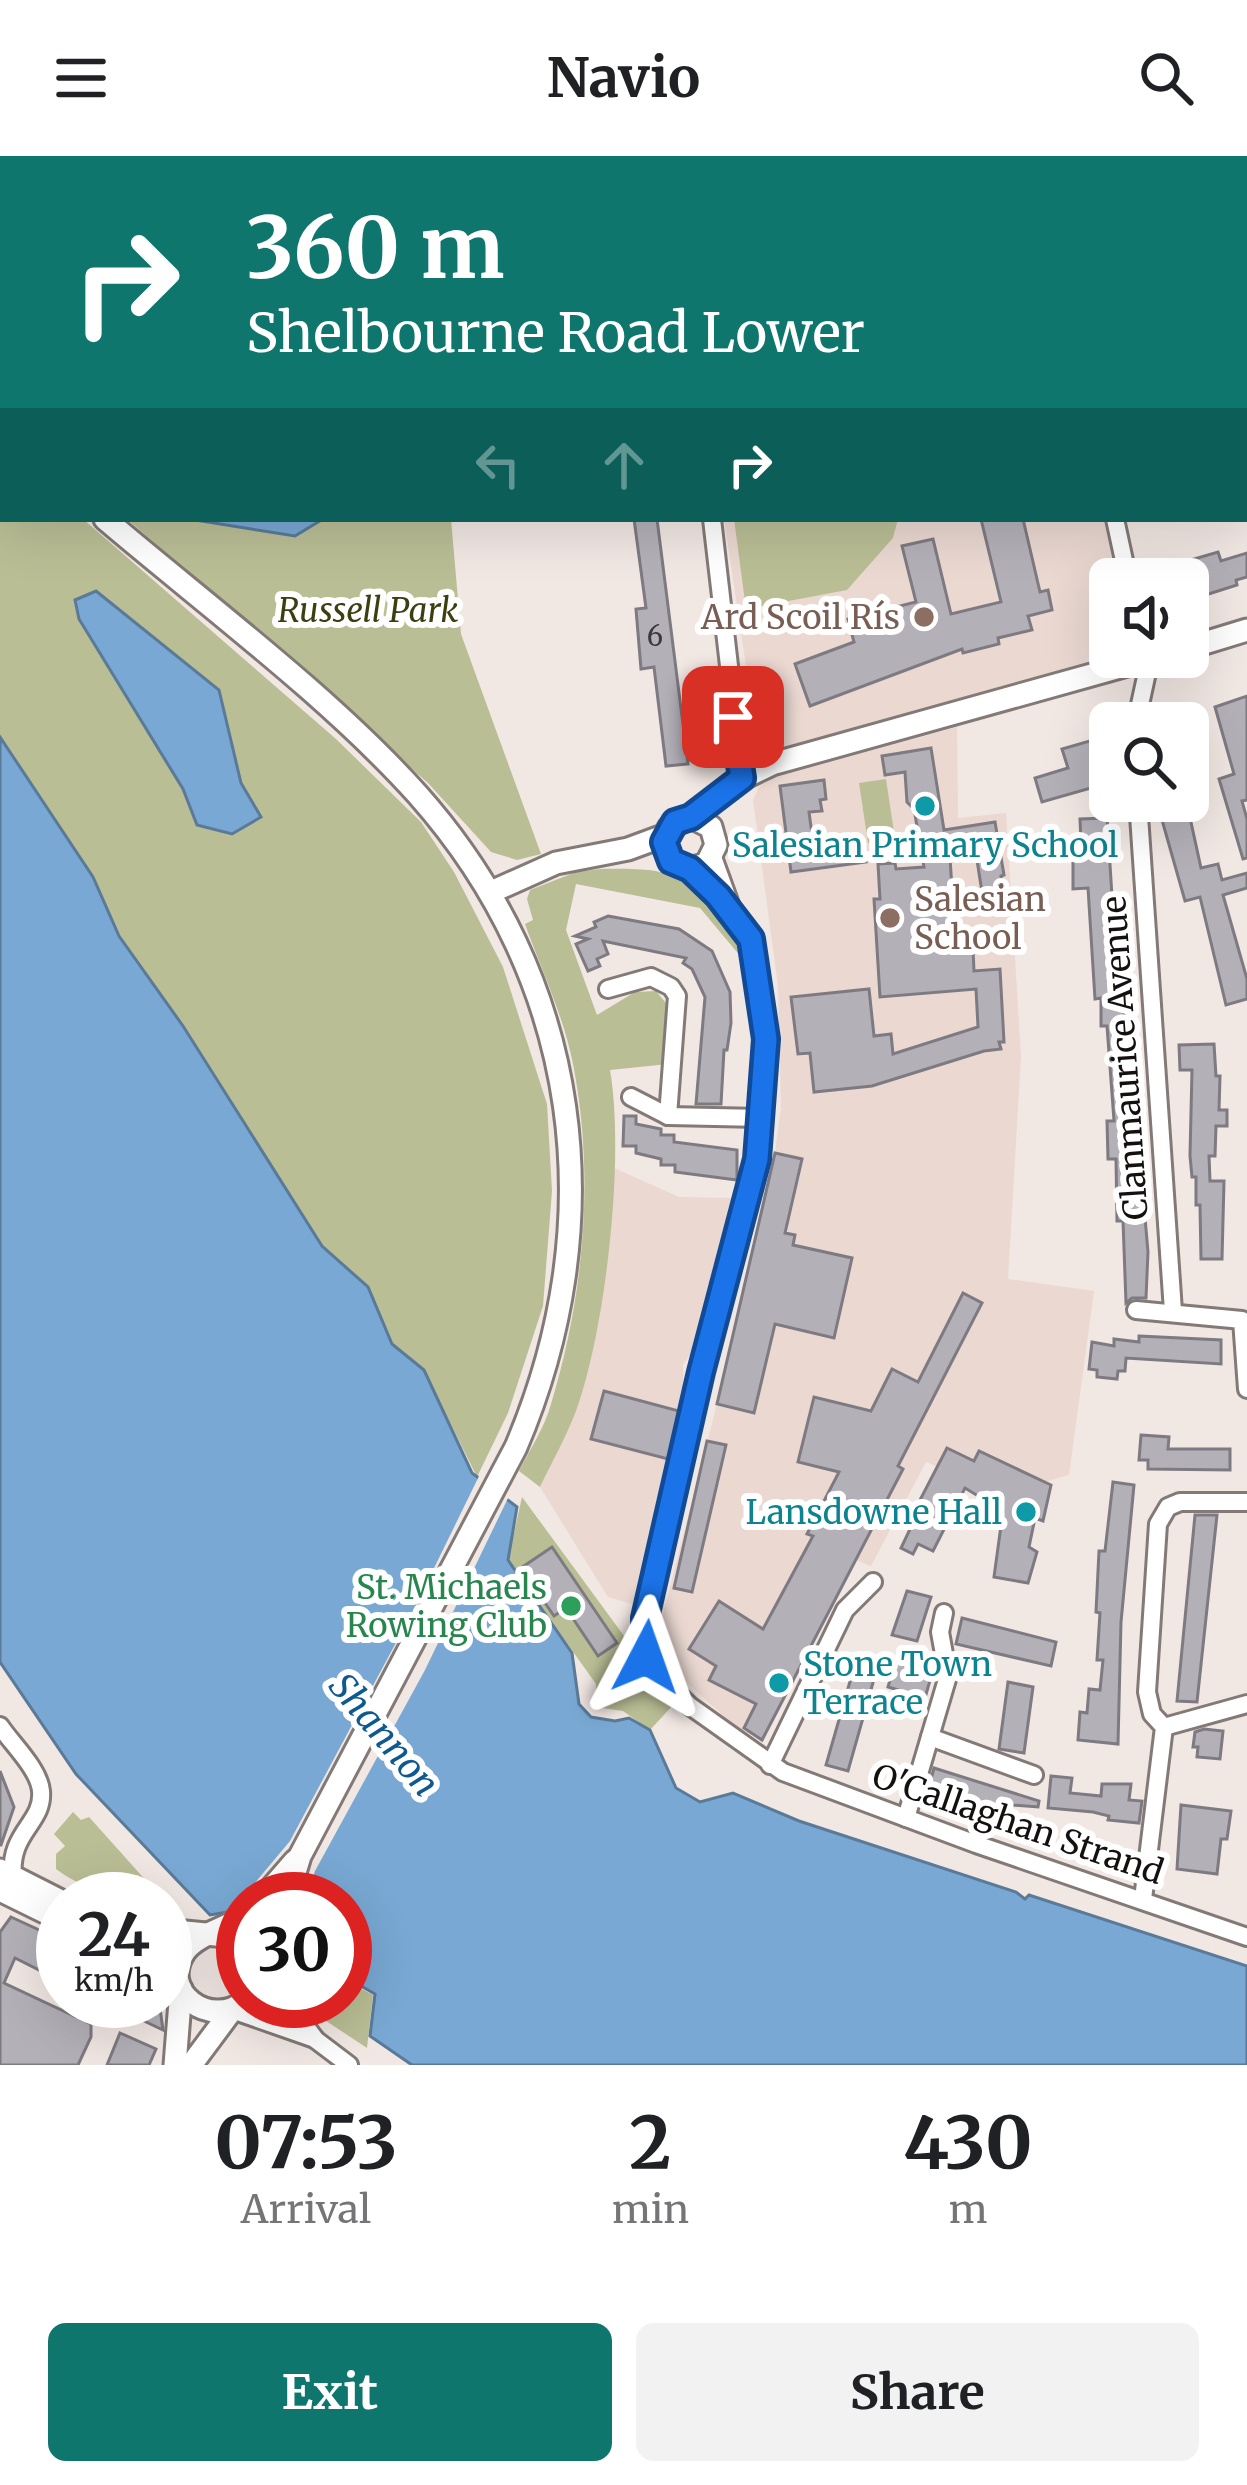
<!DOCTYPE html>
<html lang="en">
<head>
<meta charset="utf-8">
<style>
	:root { --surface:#fff; --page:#f2f2f2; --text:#202124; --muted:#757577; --accent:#0f766e }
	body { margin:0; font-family:Merriweather,serif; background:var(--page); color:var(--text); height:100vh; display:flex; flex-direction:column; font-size:45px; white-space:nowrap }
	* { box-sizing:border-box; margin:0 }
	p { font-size:39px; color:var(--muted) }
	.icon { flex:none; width:66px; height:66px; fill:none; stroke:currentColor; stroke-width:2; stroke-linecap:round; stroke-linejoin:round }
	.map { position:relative; height:1909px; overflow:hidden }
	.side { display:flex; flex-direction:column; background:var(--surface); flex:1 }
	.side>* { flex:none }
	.top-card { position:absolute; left:0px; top:0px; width:1248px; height:366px; box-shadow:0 12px 48px #0002; background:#0f766e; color:#fff; overflow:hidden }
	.buttons { position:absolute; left:1089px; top:402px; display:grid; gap:24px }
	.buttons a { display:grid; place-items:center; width:120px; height:120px; border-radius:18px; background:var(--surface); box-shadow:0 12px 48px #0002; font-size:60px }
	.speed { position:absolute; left:36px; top:1716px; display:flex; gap:24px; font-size:60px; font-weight:700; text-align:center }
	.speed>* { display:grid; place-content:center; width:156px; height:156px; border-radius:50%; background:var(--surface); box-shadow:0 12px 48px #0002; line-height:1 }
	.speed small { font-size:30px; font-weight:400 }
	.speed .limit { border:18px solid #d22; background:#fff; color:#111 }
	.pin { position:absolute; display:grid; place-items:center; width:102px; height:102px; color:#fff; margin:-51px; border-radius:24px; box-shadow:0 6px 18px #0006 }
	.me { position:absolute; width:132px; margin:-66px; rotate:4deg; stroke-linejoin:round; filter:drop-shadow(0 0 9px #0008) }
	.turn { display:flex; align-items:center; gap:42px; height:252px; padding:0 48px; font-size:54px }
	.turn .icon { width:156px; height:156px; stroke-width:2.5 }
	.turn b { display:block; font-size:84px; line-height:102px }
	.lanes { display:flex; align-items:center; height:114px; padding:0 48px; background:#0003; justify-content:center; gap:60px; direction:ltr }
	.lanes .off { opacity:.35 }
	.eta { display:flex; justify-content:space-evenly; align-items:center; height:204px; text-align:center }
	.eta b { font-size:72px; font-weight:700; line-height:84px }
	.button { display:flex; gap:24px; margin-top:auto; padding:24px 48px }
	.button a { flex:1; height:138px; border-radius:18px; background:var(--accent); color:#fff; font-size:48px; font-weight:700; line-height:138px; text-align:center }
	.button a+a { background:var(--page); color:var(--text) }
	header { display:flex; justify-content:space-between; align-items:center; height:156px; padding:0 48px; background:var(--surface); font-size:54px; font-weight:700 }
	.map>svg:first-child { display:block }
	.built { fill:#ead8d1 }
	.green { fill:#babe95; fill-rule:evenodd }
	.water { fill:#78a8d3; stroke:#5a7a98; stroke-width:3 }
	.pier { fill:#f1e7e3 }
	.building { fill:#b4b0b8; stroke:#7e7a81; stroke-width:3 }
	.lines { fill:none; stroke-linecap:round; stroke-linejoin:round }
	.minor-casing { stroke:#837a77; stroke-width:22 }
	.major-casing { stroke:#837a77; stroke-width:27 }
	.minor { stroke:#fff; stroke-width:16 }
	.major { stroke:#fff; stroke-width:21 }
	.route-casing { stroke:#114b97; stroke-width:30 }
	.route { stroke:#1a73e8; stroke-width:21 }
	.education-dot { fill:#8d6e63; stroke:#fff; stroke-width:4.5 }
	.culture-dot { fill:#0f9aa8; stroke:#fff; stroke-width:4.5 }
	.leisure-dot { fill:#2e9e5b; stroke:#fff; stroke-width:4.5 }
	.labels { text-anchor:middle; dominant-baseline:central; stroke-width:12; stroke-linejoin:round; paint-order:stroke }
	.number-label { font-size:27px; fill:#3c3839 }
	.park-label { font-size:33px; font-style:italic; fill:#3d3f10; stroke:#fff }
	.education-label { font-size:33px; fill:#785e54; stroke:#fff; text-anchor:end }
	.culture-label { font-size:33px; fill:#0d838f; stroke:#fff }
	.street-label { font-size:33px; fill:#14100f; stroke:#fff }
	.leisure-label { font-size:33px; fill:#27864d; stroke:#fff; text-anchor:end }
	.water-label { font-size:36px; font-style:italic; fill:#0e5a90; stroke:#fff }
</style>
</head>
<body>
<header><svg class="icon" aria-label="menu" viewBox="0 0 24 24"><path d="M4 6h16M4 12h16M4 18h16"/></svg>Navio<svg class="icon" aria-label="search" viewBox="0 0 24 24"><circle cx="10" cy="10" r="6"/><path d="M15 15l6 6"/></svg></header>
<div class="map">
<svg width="1247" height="1909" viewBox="0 0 1247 1909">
	<rect width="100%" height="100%" fill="#f1e7e3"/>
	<g class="built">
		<polygon points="724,363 1104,363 1117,423 1110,423 1110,499 760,603"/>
		<polygon points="957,571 958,662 1006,657 1021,900 1008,1123 1094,1135 1069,1319 1041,1327 948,1315 926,1306 871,1410 856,1404 762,1584 731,1567 667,1508 657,1482 717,1248 775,997 781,951 778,830 753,644 759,631 769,623"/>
		<polygon points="614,1012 679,1041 735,1042 697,1188 683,1209 684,1256 648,1383 635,1449 608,1441 540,1331 576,1254 598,1169"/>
	</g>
	<g class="green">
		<path d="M0 292 3 363H83L336 583 421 666 454 716 503 811 547 948 552 1035 543 1150 508 1257 477 1321 424 1214 392 1188 368 1131 322 1090 183 870 119 780 93 721 0 581ZM75 444 219 534 241 627 261 660 197 669 183 633 80 463Z"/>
		<polygon points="127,363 189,363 295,380 323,363 451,363 461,478 541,698 517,704 491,696 428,627"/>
		<polygon points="734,363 898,363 893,382 847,434 746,453"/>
		<polygon points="886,623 895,683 868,687 859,627"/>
		<path d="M600 713C670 712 688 715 731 771 744 788 754 798 757 820L700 752 576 728 566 774 597 859 635 836 656 835 670 852 668 908 610 914C625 1000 606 1172 576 1255 566 1281 552 1306 540 1331L519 1315C530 1293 545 1271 551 1248 584 1140 595 1019 573 908 564 861 541 813 525 768L533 764 527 743 530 734 576 716Z"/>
		<polygon points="522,1341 674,1548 650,1574 623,1555 596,1551 596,1528 508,1404"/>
		<path d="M73 1656 81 1664 89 1661 149 1728 144 1743C114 1743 80 1731 56 1713V1698L65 1690 54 1678Z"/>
		<polygon points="345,1824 373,1839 367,1892 314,1857 306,1845 345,1845"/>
	</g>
	<g class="water">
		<polygon points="0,0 218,0 220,3 3,3 3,198"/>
		<polygon points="189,363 323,363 295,380"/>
		<polygon points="96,435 219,534 241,627 261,661 232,678 197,669 183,633 79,463 75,444"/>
		<polygon points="0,581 93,721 119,780 183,870 322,1090 368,1131 392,1188 424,1214 472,1317 517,1351 508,1404 572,1497 579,1548 591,1561 615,1565 629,1562 650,1574 676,1632 700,1646 733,1637 799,1665 1016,1736 1025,1743 1029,1739 1247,1810 1247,1909 412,1909 370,1880 375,1838 345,1821 345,1743 243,1741 228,1756 210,1759 76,1618 0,1506"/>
	</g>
	<polygon class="pier" points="481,1316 510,1338 425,1514 315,1715 306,1743 246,1743 243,1741 290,1685 415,1451"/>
	<g class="building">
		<polygon points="634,363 657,363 688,608 666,610 654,511 641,513 636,453 646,452"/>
		<polygon points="981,363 1023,363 1040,436 1048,434 1052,454 1028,460 1032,474 998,482 999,488 963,497 962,493 810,550 795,508 854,486 848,463 916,446 902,390 933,383 951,458 1001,446"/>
		<polygon points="1218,396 1221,405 1247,397 1247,421 1236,424 1237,429 1193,443 1188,437 1188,423 1157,423 1156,419 1181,412 1180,407"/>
		<polygon points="1247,540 1247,644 1242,645 1247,663 1247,702 1243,703 1219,623 1234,618 1215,551"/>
		<polygon points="1093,584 1105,628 1042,646 1035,622 1068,612 1062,593"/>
		<polygon points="931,592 944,674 995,666 1004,719 1001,720 1002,733 982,736 976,698 950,702 956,794 973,793 974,815 1000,813 1004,886 999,886 1001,893 984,895 872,930 814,936 810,897 798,898 791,841 869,833 874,880 891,878 893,898 978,871 976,833 880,841 874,743 880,743 878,708 895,707 896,713 924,711 914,653 907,646 905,616 885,619 882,600"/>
		<polygon points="824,624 826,643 820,644 822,655 809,656 813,686 832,683 833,692 863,688 866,706 791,716 780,630"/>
		<polygon points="1187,648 1201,712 1218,708 1222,724 1247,717 1247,732 1223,739 1247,823 1247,843 1226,849 1200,741 1185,745 1160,657"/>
		<polygon points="1107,662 1119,849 1124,849 1124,877 1129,876 1148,1096 1146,1142 1132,1142 1126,1147 1123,1065 1117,1065 1116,1003 1108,1003 1107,965 1114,965 1107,870 1101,870 1101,842 1095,843 1088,732 1073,733 1073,689 1081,687 1080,663"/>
		<polygon points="608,760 679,773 712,795 730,836 731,867 727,894 724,894 721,948 696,948 705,841 692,813 683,807 686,802 603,785 608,798 597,803 600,810 588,815 576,788 588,783 575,780 596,771 594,766"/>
		<polygon points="1214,888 1216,920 1220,920 1219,954 1227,954 1227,970 1216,970 1215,1000 1209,1000 1210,1025 1224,1025 1222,1103 1201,1103 1200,1049 1196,1049 1196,1021 1192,1021 1190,1000 1192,914 1180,914 1179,889"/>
		<polygon points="624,960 636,960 636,968 661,973 661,979 674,979 674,986 737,994 737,1024 675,1016 675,1009 661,1009 661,1003 636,997 636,990 623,990"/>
		<polygon points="775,997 802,1003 785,1077 795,1079 793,1089 852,1102 834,1182 775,1168 754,1257 717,1248"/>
		<polygon points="963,1137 982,1147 898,1310 903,1313 762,1584 744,1572 756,1548 709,1524 716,1510 689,1493 719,1445 763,1473 813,1380 807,1378 839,1316 798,1306 814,1241 871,1255 892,1213 918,1226"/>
		<polygon points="1139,1180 1221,1184 1221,1208 1126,1202 1125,1215 1118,1215 1117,1223 1097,1221 1097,1214 1089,1213 1092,1186 1114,1190 1114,1183 1139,1186"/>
		<polygon points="604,1235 679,1255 668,1303 591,1283"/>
		<polygon points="1141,1279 1169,1281 1168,1293 1230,1293 1230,1314 1148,1313 1148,1304 1139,1304"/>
		<polygon points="707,1285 726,1289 692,1436 674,1432"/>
		<polygon points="947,1292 974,1305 979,1295 1051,1329 1043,1365 1035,1362 1029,1391 1037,1396 1028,1427 994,1421 1003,1355 965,1332 933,1395 918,1388 913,1398 901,1392 912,1369 908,1367"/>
		<polygon points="1113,1326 1134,1329 1121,1466 1118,1588 1078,1584 1080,1556 1087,1557 1089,1533 1100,1534 1103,1504 1097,1504 1100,1457 1096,1456 1099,1395 1105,1395"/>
		<polygon points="1195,1359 1217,1359 1197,1546 1177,1545"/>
		<polygon points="552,1391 617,1487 598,1500 566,1452 554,1460 521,1412"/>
		<polygon points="907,1435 931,1441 917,1485 892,1479"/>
		<polygon points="962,1462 1056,1486 1051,1510 956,1488"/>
		<polygon points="896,1503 933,1514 925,1542 888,1531"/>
		<polygon points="835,1505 876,1516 848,1615 826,1609 851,1522 831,1517"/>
		<polygon points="1008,1526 1033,1531 1024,1597 999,1593"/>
		<polygon points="1204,1573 1223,1575 1220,1603 1197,1601 1198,1591 1193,1591 1195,1576"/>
		<polygon points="934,1612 1039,1645 1038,1651 962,1645 928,1634"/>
		<polygon points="0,1615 14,1651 1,1689 0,1689"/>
		<polygon points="1051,1620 1072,1622 1070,1637 1101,1640 1102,1628 1131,1628 1129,1644 1142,1645 1139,1667 1108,1664 1109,1660 1093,1656 1048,1652"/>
		<polygon points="1181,1649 1231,1655 1227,1683 1221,1683 1217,1718 1177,1713"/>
		<polygon points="11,1761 63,1785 63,1826 15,1802 4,1827 91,1868 91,1881 78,1909 0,1909 0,1776"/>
		<polygon points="102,1845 159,1845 163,1874"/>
		<polygon points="120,1877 156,1893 149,1909 107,1909"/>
	</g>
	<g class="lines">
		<g class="minor-casing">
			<g id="minor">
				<polyline points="659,0 660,3"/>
				<polyline points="1031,0 1032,3"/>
				<polyline points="1245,332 1247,332"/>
				<polyline points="712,363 742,622"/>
				<polyline points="1115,363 1128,423"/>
				<polyline points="1136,567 1146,521 1146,501"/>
				<polyline points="1138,645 1173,1155"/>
				<polyline points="713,701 730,748"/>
				<polyline points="690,713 751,783 757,803 766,883 757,1003 701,1216 645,1463 647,1500 661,1522 690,1550 783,1616 976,1688 1247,1781"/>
				<polyline points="608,833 651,821 671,831 677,840 668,960"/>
				<polyline points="631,941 668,960 761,962"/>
				<polyline points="1136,1154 1242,1164 1247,1233"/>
				<path d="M0 1570C12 1588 39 1613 41 1635 44 1668 8 1675 13 1723"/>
				<polyline points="1164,1571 1247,1548"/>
				<polyline points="930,1581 1034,1619"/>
				<polyline points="770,1609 845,1454 873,1426"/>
				<polyline points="906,1662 948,1520 940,1476 944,1457"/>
				<polyline points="1143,1743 1164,1571 1152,1558 1147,1536 1158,1368 1168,1351 1180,1346 1247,1346"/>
				<polyline points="287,1845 316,1884 349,1909"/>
				<polyline points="232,1854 315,1883"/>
			</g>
		</g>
		<g class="major-casing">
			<g id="major">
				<polyline points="0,267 3,270"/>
				<path d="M105 363C206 449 330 541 418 639 582 824 612 1066 516 1291L300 1700 287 1743"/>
				<polyline points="1188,492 1247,474"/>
				<path d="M691 661 711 671 716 689 707 707C679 721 658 700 669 672L691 661 737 625 772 608 1156 501"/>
				<polyline points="491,736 556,707 628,693 666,679"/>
				<polyline points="0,1714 63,1746"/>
				<polyline points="0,1734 63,1765"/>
				<polyline points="262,1743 295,1705"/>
				<path d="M243 1760C226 1773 198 1778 185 1795 157 1835 210 1874 245 1845"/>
				<polyline points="165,1774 226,1780 243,1790"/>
				<polyline points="175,1909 181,1833"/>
				<polyline points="191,1909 232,1854"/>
			</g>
		</g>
		<use href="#minor" class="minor"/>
		<use href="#major" class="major"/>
	</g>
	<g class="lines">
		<g class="route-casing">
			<polyline id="route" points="646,1501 645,1462 701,1216 757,1003 766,883 751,783 718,740 690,713 671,705 664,686 675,666 691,661 742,622 733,561"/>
		</g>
		<use href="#route" class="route"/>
	</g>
	<g class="education-dot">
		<circle cx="924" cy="461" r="12"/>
		<circle cx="890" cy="762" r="12"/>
	</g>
	<g class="culture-dot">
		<circle cx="925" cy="650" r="12"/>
		<circle cx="1026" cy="1356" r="12"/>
		<circle cx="779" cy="1527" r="12"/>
	</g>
	<circle class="leisure-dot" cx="571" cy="1450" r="12"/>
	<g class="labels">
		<g class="number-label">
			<text x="655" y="480">6</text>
		</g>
		<g class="park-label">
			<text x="368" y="454">Russell Park</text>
		</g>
		<g class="education-label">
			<text x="900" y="461">Ard Scoil Rís</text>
			<text x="914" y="743" text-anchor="start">Salesian<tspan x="914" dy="38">School</tspan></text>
		</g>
		<g class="culture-label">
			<text x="925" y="689">Salesian Primary School</text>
			<text x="1002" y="1356" text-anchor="end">Lansdowne Hall</text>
			<text x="803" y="1508" text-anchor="start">Stone Town<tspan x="803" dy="38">Terrace</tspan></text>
		</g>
		<g class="street-label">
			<text transform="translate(1125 902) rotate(-94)">Clanmaurice Avenue</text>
			<text transform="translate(1018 1668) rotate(19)">O'Callaghan Strand</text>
		</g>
		<g class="leisure-label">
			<text x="547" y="1431">St. Michaels<tspan x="547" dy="38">Rowing Club</tspan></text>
		</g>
		<g class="water-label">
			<text transform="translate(384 1579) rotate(50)">Shannon</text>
		</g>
	</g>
</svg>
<div class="buttons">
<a><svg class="icon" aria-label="sound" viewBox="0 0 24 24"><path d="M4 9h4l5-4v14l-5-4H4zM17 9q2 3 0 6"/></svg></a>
<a><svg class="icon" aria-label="search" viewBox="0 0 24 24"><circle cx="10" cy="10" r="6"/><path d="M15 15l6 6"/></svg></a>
</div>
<div class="speed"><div>24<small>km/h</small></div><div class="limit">30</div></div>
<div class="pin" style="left:733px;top:561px;background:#d93025"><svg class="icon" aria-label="arrive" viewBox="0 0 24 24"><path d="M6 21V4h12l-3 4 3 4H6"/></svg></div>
<svg class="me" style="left:646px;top:1501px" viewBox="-20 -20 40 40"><path d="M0-17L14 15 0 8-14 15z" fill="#1a73e8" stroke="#fff" stroke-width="4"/></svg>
<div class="top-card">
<div class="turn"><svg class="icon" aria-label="right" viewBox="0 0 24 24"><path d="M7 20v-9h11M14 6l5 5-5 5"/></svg><div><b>360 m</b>Shelbourne Road Lower</div></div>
<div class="lanes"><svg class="icon off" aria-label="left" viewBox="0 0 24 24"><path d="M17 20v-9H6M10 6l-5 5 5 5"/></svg><svg class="icon off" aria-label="ahead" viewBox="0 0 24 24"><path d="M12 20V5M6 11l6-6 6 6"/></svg><svg class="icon" aria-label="right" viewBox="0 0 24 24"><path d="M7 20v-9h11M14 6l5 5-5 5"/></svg></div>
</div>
</div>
<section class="side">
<div class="eta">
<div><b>07:53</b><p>Arrival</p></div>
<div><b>2</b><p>min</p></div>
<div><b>430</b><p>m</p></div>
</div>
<div class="button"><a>Exit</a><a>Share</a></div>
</section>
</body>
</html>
